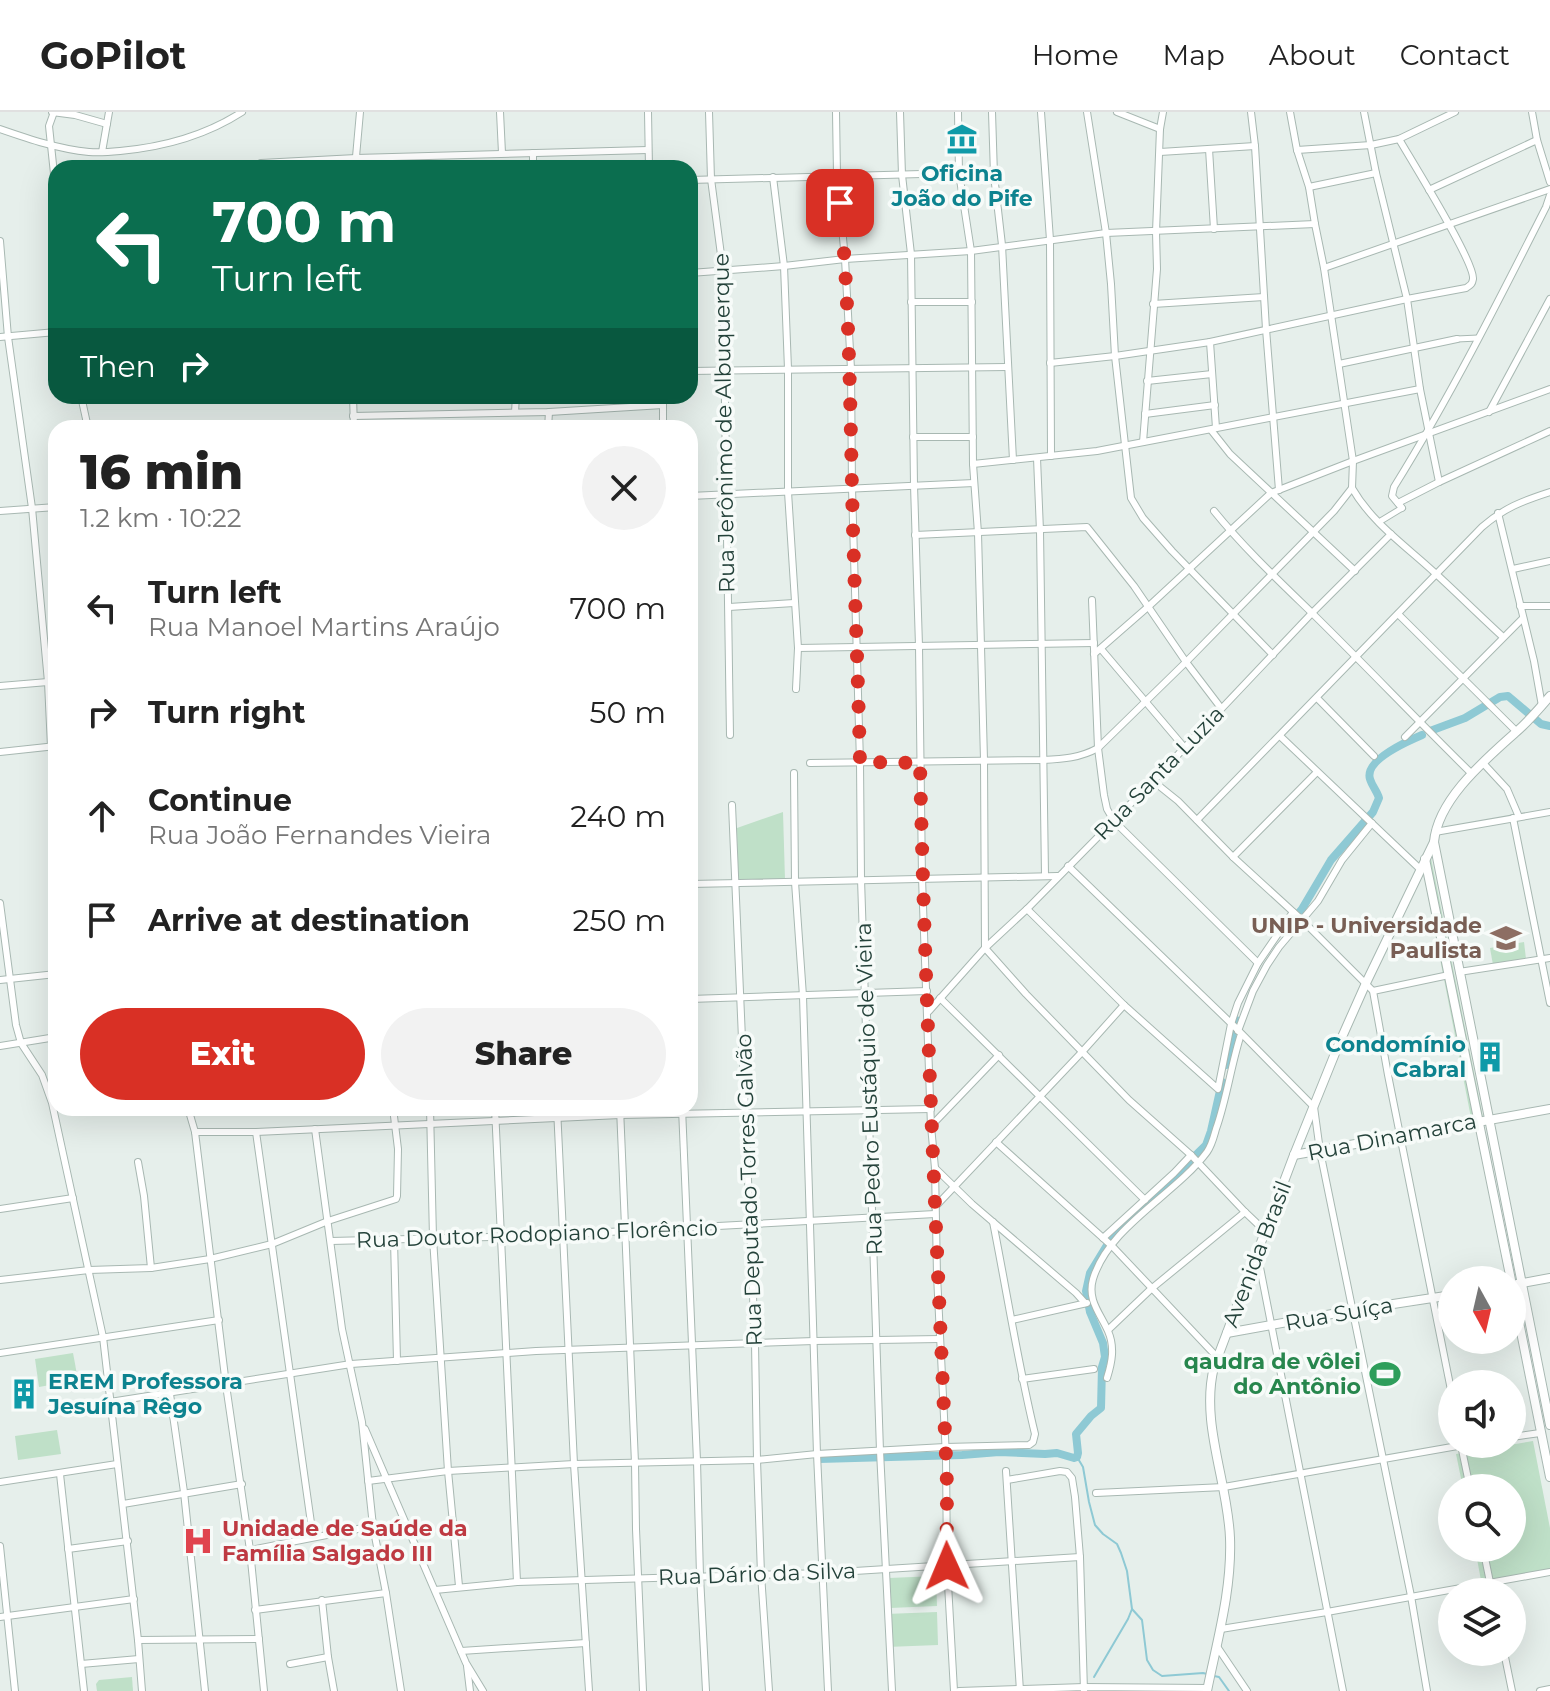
<!DOCTYPE html>
<html lang="en">
<head>
<meta charset="utf-8">
<style>
	:root { --surface:#fff; --page:#f2f2f2; --text:#222; --muted:#767676; --line:#e0e0e0; --accent:#d93025 }
	body { margin:0; font-family:Montserrat,sans-serif; background:var(--page); color:var(--text); height:100vh; display:flex; flex-direction:column; font-size:30px; white-space:nowrap }
	* { box-sizing:border-box; margin:0 }
	p { font-size:26px; color:var(--muted) }
	.icon { flex:none; width:44px; height:44px; fill:none; stroke:currentColor; stroke-width:2; stroke-linecap:round; stroke-linejoin:round }
	.map { position:relative; flex:1; overflow:hidden }
	.drawer { position:absolute; left:48px; top:308px; width:650px; height:696px; display:flex; flex-direction:column; background:var(--surface); border-radius:24px; box-shadow:0 8px 32px #0002 }
	.drawer>* { flex:none }
	.banner { position:absolute; left:48px; top:48px; width:650px; height:244px; border-radius:24px; box-shadow:0 8px 32px #0002; background:#0b6e4f; color:#fff; overflow:hidden }
	.needle { width:52px; rotate:172deg }
	.buttons { position:absolute; left:1438px; top:1154px; display:grid; gap:16px }
	.buttons a { display:grid; place-items:center; width:88px; height:88px; border-radius:50%; background:var(--surface); box-shadow:0 8px 32px #0002; font-size:40px }
	.pin { position:absolute; display:grid; place-items:center; width:68px; height:68px; color:#fff; margin:-34px; border-radius:16px; box-shadow:0 4px 12px #0006 }
	.me { position:absolute; width:88px; margin:-44px; rotate:359deg; stroke-linejoin:round; filter:drop-shadow(0 0 6px #0008) }
	.turn { display:flex; align-items:center; gap:28px; height:168px; padding:0 32px; font-size:36px }
	.turn .icon { width:104px; height:104px; stroke-width:2.5 }
	.turn b { display:block; font-size:56px; line-height:68px }
	.then { display:flex; align-items:center; height:76px; padding:0 32px; background:#0003; gap:16px; font-size:30px }
	.round { display:grid; place-items:center; flex:none; width:84px; height:84px; border-radius:42px; background:var(--page) }
	.headline { display:flex; align-items:center; justify-content:space-between; height:136px; padding:0 32px }
	h1 { font-size:48px; font-weight:800; line-height:60px }
	.button { display:flex; gap:16px; margin-top:auto; padding:16px 32px }
	.button a { flex:1; height:92px; border-radius:48px; background:var(--accent); color:#fff; font-size:32px; font-weight:800; line-height:92px; text-align:center }
	.button a+a { background:var(--page); color:var(--text) }
	ul { padding:0; list-style:none }
	li { display:flex; align-items:center; gap:24px; height:104px; padding:0 32px }
	li div { flex:1 }
	li b { display:block; font-size:30px }
	li em { font-style:normal }
	header { display:flex; align-items:center; gap:48px; box-sizing:border-box; height:112px; padding:0 40px; background:var(--surface); border-bottom:2px solid var(--line) }
	header strong { font-size:38px }
	nav { display:flex; gap:44px; margin-inline-start:auto; font-size:28px }
	.map>svg:first-child { display:block }
	.green { fill:#bfe0c8 }
	.lines { fill:none; stroke-linecap:round; stroke-linejoin:round }
	.stream { stroke:#8ec9d4; stroke-width:2 }
	.canal { stroke:#8ec9d4; stroke-width:8 }
	.pedestrian-casing { stroke:#a8b8b2; stroke-width:7 }
	.minor-casing { stroke:#a8b8b2; stroke-width:8 }
	.tertiary-casing { stroke:#a8b8b2; stroke-width:10 }
	.pedestrian { stroke:#fff; stroke-width:5 }
	.minor { stroke:#fff; stroke-width:6 }
	.tertiary { stroke:#fff; stroke-width:8 }
	.route { stroke:#d93025; stroke-width:14; stroke-dasharray:0 25.2 }
	.labels { text-anchor:middle; dominant-baseline:central; stroke-width:7; stroke-linejoin:round; paint-order:stroke }
	.culture-label { font-size:22px; font-weight:bold; fill:#0d838f; stroke:#f7fbf9 }
	.street-label { font-size:22px; fill:#24423a; stroke:#f7fbf9 }
	.education-label { font-size:22px; font-weight:bold; fill:#785e54; stroke:#f7fbf9; text-anchor:end }
	.leisure-label { font-size:22px; font-weight:bold; fill:#27864d; stroke:#f7fbf9; text-anchor:end }
	.health-label { font-size:22px; font-weight:bold; fill:#be3a42; stroke:#f7fbf9; text-anchor:start }
</style>
</head>
<body>
<header>
<strong>GoPilot</strong>
<nav><a>Home</a><a>Map</a><a>About</a><a>Contact</a></nav>
</header>
<div class="map">
<svg width="1550" height="1579" viewBox="0 0 1550 1579">
	<rect width="100%" height="100%" fill="#e6efeb"/>
	<g class="green">
		<polygon points="783,700 785,768 738,767 737,716"/>
		<polygon points="1429,736 1484,1010 1472,1011 1421,749"/>
		<polygon points="1524,830 1526,847 1493,853 1490,836"/>
		<polygon points="73,1241 78,1268 39,1275 35,1247"/>
		<polygon points="57,1318 61,1342 18,1348 15,1324"/>
		<polygon points="1533,1329 1550,1416 1550,1462 1482,1474 1475,1436 1512,1436 1512,1376 1463,1376 1456,1342"/>
		<polygon points="936,1464 937,1494 890,1496 889,1466"/>
		<polygon points="937,1500 938,1533 887,1535 886,1502"/>
		<polygon points="132,1565 133,1579 97,1579 96,1572 99,1568"/>
	</g>
	<g class="lines">
		<g class="stream">
			<polyline points="1077,1345 1083,1355 1089,1390 1095,1413 1103,1422 1117,1432 1121,1441 1127,1459 1132,1497 1142,1508 1147,1548 1153,1558 1162,1564 1203,1561 1207,1562"/>
			<polyline points="1214,1564 1219,1565 1229,1579"/>
			<polyline points="1094,1565 1128,1507 1132,1497"/>
		</g>
		<g class="canal">
			<polyline points="1430,619 1465,606 1500,585 1508,584 1541,612 1550,614"/>
			<path d="M1283 819 1302 797 1331 748 1373 700 1379 686C1377 679 1372 674 1370 667 1364 648 1408 629 1422 623"/>
			<polyline points="1226,953 1236,908"/>
			<polyline points="819,1347 962,1343 999,1340 1045,1342 1057,1341 1074,1346 1077,1345 1078,1341 1076,1322 1091,1304 1101,1296 1102,1255 1105,1245 1103,1231 1090,1200 1086,1179 1090,1161 1112,1125 1206,1033 1211,1019 1222,970"/>
		</g>
		<g class="pedestrian-casing">
			<g id="pedestrian">
				<polyline points="1457,227 1478,226"/>
				<polyline points="1379,410 1402,396"/>
			</g>
		</g>
		<g class="minor-casing">
			<g id="minor">
				<polyline points="52,0 75,3 107,12"/>
				<polyline points="54,0 49,14 56,81"/>
				<polyline points="500,0 502,41"/>
				<polyline points="648,0 649,56"/>
				<polyline points="709,0 711,67 723,158 730,623"/>
				<polyline points="836,0 837,63 845,147 851,257 852,376 860,650 861,767 880,1339 892,1579"/>
				<polyline points="900,0 902,63 911,142 914,373 919,534 922,766 931,1014 935,1056 937,1163 946,1345 947,1454 954,1579"/>
				<polyline points="958,0 959,61 971,139 973,352 978,421 984,648 985,836 1026,882 1129,988 1191,1043 1245,1100 1265,1119"/>
				<polyline points="992,0 994,63 1002,133 1013,348"/>
				<polyline points="1041,0 1050,128 1051,344"/>
				<polyline points="1087,0 1106,121 1111,172 1115,244 1131,386 1143,406 1172,439 1273,543"/>
				<polyline points="1117,0 1160,17"/>
				<polyline points="1251,0 1255,34 1266,217 1279,378"/>
				<polyline points="1364,0 1376,61 1407,187 1420,277 1439,370"/>
				<polyline points="1532,0 1537,28 1550,70"/>
				<path d="M0 17C29 27 58 37 89 40 100 41 110 40 120 39 164 35 205 24 242 0"/>
				<polyline points="1209,37 1214,117"/>
				<polyline points="1297,38 1371,33 1399,27 1455,0"/>
				<polyline points="102,40 109,0"/>
				<polyline points="1160,40 1255,34"/>
				<polyline points="533,41 533,56"/>
				<polyline points="261,51 356,46 648,38"/>
				<polyline points="355,56 360,0"/>
				<polyline points="773,65 784,154 788,257 788,380 798,536 796,577"/>
				<polyline points="690,68 959,61"/>
				<polyline points="1309,75 1376,61"/>
				<polyline points="1429,78 1537,28"/>
				<polyline points="0,129 8,225 32,396 48,570 51,635"/>
				<polyline points="1324,156 1550,77"/>
				<polyline points="690,161 784,154 845,147 971,139 1106,121 1315,112"/>
				<polyline points="911,190 972,190"/>
				<polyline points="1153,192 1264,185"/>
				<polyline points="0,225 56,220"/>
				<polyline points="1210,230 1216,316"/>
				<path d="M1050 251 1115 244 1210 230 1407 187 1466 176C1470 173 1472 173 1473 167 1475 150 1411 48 1399 27"/>
				<polyline points="1339,252 1457,227"/>
				<polyline points="690,259 1007,255"/>
				<polyline points="1147,269 1212,262"/>
				<polyline points="81,284 88,316"/>
				<polyline points="353,284 354,316"/>
				<polyline points="515,300 516,284"/>
				<polyline points="1489,300 1550,187"/>
				<polyline points="1145,302 1215,293"/>
				<polyline points="353,304 549,300 663,293"/>
				<polyline points="548,316 549,300"/>
				<polyline points="663,316 663,284"/>
				<polyline points="1211,318 1230,342 1355,459"/>
				<polyline points="913,325 973,325"/>
				<polyline points="1143,330 1157,157 1156,120 1160,17 1163,0"/>
				<polyline points="1037,346 1040,419 1045,763"/>
				<polyline points="973,352 1097,339 1420,277"/>
				<path d="M1352 376C1372 411 1406 434 1435 461 1458 482 1480 504 1503 525"/>
				<polyline points="690,384 974,371"/>
				<polyline points="1398,391 1439,370 1550,319"/>
				<path d="M1402 396 1392 384 1394 375C1450 285 1498 190 1546 95L1550 83"/>
				<polyline points="0,399 56,395"/>
				<path d="M1214 399C1244 436 1278 468 1312 501 1366 554 1418 609 1472 662"/>
				<polyline points="1498,401 1534,549 1542,594"/>
				<polyline points="915,423 1087,415 1134,474 1186,550 1221,596"/>
				<polyline points="1513,457 1550,449"/>
				<polyline points="1092,488 1098,636 1104,683 1107,697 1114,709 1258,851"/>
				<polyline points="1520,494 1550,494"/>
				<polyline points="729,495 794,491"/>
				<polyline points="1398,502 1517,620"/>
				<polyline points="798,536 1094,531"/>
				<polyline points="1101,537 1184,635"/>
				<polyline points="1094,542 1149,494 1271,381 1353,349 1550,277"/>
				<polyline points="0,574 48,570"/>
				<polyline points="1317,586 1374,644"/>
				<polyline points="1280,624 1420,757"/>
				<polyline points="1405,625 1523,506"/>
				<polyline points="0,640 56,634"/>
				<path d="M810 651 1043 648C1063 647 1080 646 1098 636L1186 550 1334 399 1352 376 1353 349 1324 156 1315 112 1309 75 1297 38 1290 0"/>
				<polyline points="1483,651 1507,677 1519,705"/>
				<polyline points="794,661 795,770 803,884 817,1342 828,1579"/>
				<polyline points="1153,669 1178,689 1233,745 1302,808 1373,879 1388,963 1452,1283"/>
				<polyline points="732,693 755,1231 757,1348 761,1462 769,1579"/>
				<polyline points="1513,706 1550,891"/>
				<path d="M1197 708 1482 415C1504 396 1522 389 1550 380"/>
				<polyline points="1435,720 1550,700"/>
				<polyline points="1233,745 1317,660"/>
				<polyline points="1068,754 1237,917 1314,995 1320,1039 1411,1484 1427,1579"/>
				<polyline points="690,772 1058,764"/>
				<polyline points="0,791 16,913 21,931 42,963 52,991 103,1225 138,1528 142,1579"/>
				<polyline points="1027,797 1124,893 1218,977 1231,912 1238,891 1258,851 1293,800"/>
				<polyline points="1459,860 1550,846"/>
				<polyline points="0,868 56,862"/>
				<polyline points="1373,879 1449,863"/>
				<polyline points="940,886 1145,1088"/>
				<polyline points="690,887 927,879"/>
				<polyline points="929,899 985,836 1027,797 1153,669 1312,501 1391,422"/>
				<polyline points="1238,919 1253,879 1267,853 1279,835 1318,789 1342,748 1372,711"/>
				<polyline points="0,934 56,925"/>
				<polyline points="188,996 195,1020 226,1273 250,1438 264,1579"/>
				<polyline points="430,996 433,1126 448,1359 459,1474"/>
				<polyline points="495,996 517,1470"/>
				<polyline points="557,996 574,1352 589,1579"/>
				<polyline points="620,996 635,1351 636,1417 643,1579"/>
				<polyline points="682,996 697,1349 700,1464 706,1579"/>
				<polyline points="931,1014 999,943"/>
				<polyline points="315,1017 342,1217 362,1310 373,1414 386,1481 401,1579"/>
				<polyline points="195,1020 256,1020 620,1003 931,997"/>
				<polyline points="256,1020 313,1425"/>
				<polyline points="996,1030 1112,1134 1217,1245"/>
				<polyline points="138,1050 144,1084 151,1156"/>
				<polyline points="935,1056 972,1092 1076,1181 1085,1191"/>
				<polyline points="935,1095 1082,940 1124,893"/>
				<polyline points="0,1097 73,1086"/>
				<polyline points="1103,1126 1174,1061 1191,1043"/>
				<polyline points="394,1128 397,1249"/>
				<polyline points="331,1129 534,1124 935,1102"/>
				<polyline points="1257,1140 1343,1579"/>
				<polyline points="0,1168 89,1158 151,1156 210,1147 272,1132 328,1109 396,1087 397,1084 398,1037 393,996"/>
				<polyline points="1012,1208 1087,1191"/>
				<polyline points="1108,1218 1151,1177 1245,1100"/>
				<polyline points="0,1241 219,1208"/>
				<path d="M1107 1266C1112 1250 1115 1235 1108 1219 1100 1201 1087 1188 1093 1167 1109 1114 1175 1083 1207 1040 1212 1033 1214 1024 1216 1017 1227 986 1231 953 1241 922"/>
				<polyline points="1022,1267 1094,1257"/>
				<polyline points="170,1282 184,1380 205,1579"/>
				<polyline points="110,1290 351,1252 536,1239 814,1229 940,1227"/>
				<polyline points="365,1317 466,1551 483,1579"/>
				<polyline points="1512,1325 1540,1321"/>
				<polyline points="1461,1333 1470,1376"/>
				<polyline points="1006,1359 1020,1579"/>
				<polyline points="60,1362 84,1579"/>
				<polyline points="1007,1368 1060,1359 1067,1360 1072,1366 1075,1385 1080,1445 1084,1579"/>
				<path d="M368 1369 448 1359 574 1352 757 1348 817 1342 945 1335 1029 1333 1033 1330 1035 1322C1018 1252 1007 1181 993 1110"/>
				<polyline points="0,1370 117,1352"/>
				<polyline points="1096,1381 1224,1375 1469,1332"/>
				<polyline points="123,1392 242,1372"/>
				<polyline points="0,1434 15,1579"/>
				<polyline points="1483,1436 1492,1480"/>
				<polyline points="68,1437 128,1429"/>
				<polyline points="250,1438 373,1414"/>
				<polyline points="435,1478 517,1470 823,1461 1080,1445"/>
				<polyline points="322,1488 328,1545 334,1579"/>
				<polyline points="255,1498 386,1481"/>
				<polyline points="0,1505 134,1487"/>
				<polyline points="1221,1517 1327,1500 1550,1460"/>
				<polyline points="138,1528 259,1527"/>
				<polyline points="1218,1536 1247,1579"/>
				<polyline points="461,1539 586,1531"/>
				<polyline points="1504,1540 1512,1579"/>
				<polyline points="81,1552 139,1547"/>
				<polyline points="290,1552 328,1545"/>
				<polyline points="467,1554 470,1579"/>
				<polyline points="959,1579 1084,1575 1208,1576"/>
				<polyline points="1540,1579 1550,1577"/>
			</g>
		</g>
		<g class="tertiary-casing">
			<g id="tertiary">
				<path d="M1550 584C1539 597 1528 610 1515 621 1485 648 1438 687 1434 730L1550 1313"/>
				<polyline points="1425,747 1511,1168"/>
				<polyline points="1294,1043 1550,997"/>
				<polyline points="1517,1172 1550,1166"/>
				<polyline points="1512,1175 1550,1365"/>
				<polyline points="1227,1221 1354,1198 1452,1183"/>
				<path d="M1207 1579C1217 1529 1232 1478 1230 1426 1228 1370 1200 1311 1214 1255L1294 1043 1338 934 1366 871 1434 730"/>
			</g>
		</g>
		<use href="#pedestrian" class="pedestrian"/>
		<use href="#minor" class="minor"/>
		<use href="#tertiary" class="tertiary"/>
	</g>
	<g class="lines">
		<path class="route" d="M840 91C849 186 850 281 852 376 854 468 858 559 860 650L920 651C925 882 936 1114 946 1345 948 1381 946 1418 947 1454"/>
	</g>
	<defs>
		<g id="museum-bare" transform="scale(2.4)"><path d="M0-6L6-3V-2H-6V-3ZM-5-1h2V3h-2ZM-1-1h2V3h-2ZM3-1h2V3H3ZM-6 4H6V6H-6Z" fill="#0f9aa8" stroke="#f7fbf9" stroke-width="2.5" paint-order="stroke"/></g>
		<g id="university-bare" transform="scale(2.4)"><path d="M0-5L7-2L0 1L-7-2ZM-4 1L0 2.5L4 1V4Q0 6-4 4Z" fill="#8d6e63" stroke="#f7fbf9" stroke-width="2.5" paint-order="stroke"/></g>
		<g id="building-bare" transform="scale(2.4)"><path d="M-4-6H4V6H1V3H-1V6H-4ZM-2.5-4.3h1.7v1.8h-1.7ZM.8-4.3h1.7v1.8H.8ZM-2.5-1h1.7V.8h-1.7ZM.8-1h1.7V.8H.8Z" fill="#0f9aa8" stroke="#f7fbf9" stroke-width="2.5" paint-order="stroke"/></g>
		<g id="stadium-bare" transform="scale(2.4)"><path d="M0-5a6.5 5 0 1 0 0 10a6.5 5 0 1 0 0-10ZM-3.5-1.8h7v3.6h-7Z" fill="#2e9e5b" stroke="#f7fbf9" stroke-width="2.5" paint-order="stroke"/></g>
		<g id="hospital-bare" transform="scale(2.4)"><path d="M-5-5h3v3.5h4V-5h3V5h-3V1.5h-4V5h-3Z" fill="#e0444e" stroke="#f7fbf9" stroke-width="2.5" paint-order="stroke"/></g>
	</defs>
	<g fill-rule="evenodd">
		<use href="#museum-bare" x="962" y="27"/>
		<use href="#university-bare" x="1506" y="826"/>
		<use href="#building-bare" x="1490" y="945"/>
		<use href="#stadium-bare" x="1385" y="1262"/>
		<use href="#building-bare" x="24" y="1282"/>
		<use href="#hospital-bare" x="198" y="1429"/>
	</g>
	<g class="labels">
		<g class="culture-label">
			<text x="962" y="61">Oficina<tspan x="962" dy="25">João do Pife</tspan></text>
			<text x="1466" y="932" text-anchor="end">Condomínio<tspan x="1466" dy="25">Cabral</tspan></text>
			<text x="48" y="1269" text-anchor="start">EREM Professora<tspan x="48" dy="25">Jesuína Rêgo</tspan></text>
		</g>
		<g class="street-label">
			<text transform="translate(724 311) rotate(-91)">Rua Jerônimo de Albuquerque</text>
			<text transform="translate(1159 661) rotate(-46)">Rua Santa Luzia</text>
			<text transform="translate(869 977) rotate(-92)">Rua Pedro Eustáquio de Vieira</text>
			<text transform="translate(1392 1025) rotate(-11)">Rua Dinamarca</text>
			<text transform="translate(749 1078) rotate(-92)">Rua Deputado Torres Galvão</text>
			<text transform="translate(537 1122) rotate(-2)">Rua Doutor Rodopiano Florêncio</text>
			<text transform="translate(1257 1142) rotate(-69)">Avenida Brasil</text>
			<text transform="translate(1339 1202) rotate(-10)">Rua Suíça</text>
			<text transform="translate(757 1462) rotate(-2)">Rua Dário da Silva</text>
		</g>
		<g class="education-label">
			<text x="1482" y="813">UNIP - Universidade<tspan x="1482" dy="25">Paulista</tspan></text>
		</g>
		<g class="leisure-label">
			<text x="1361" y="1249">qaudra de vôlei<tspan x="1361" dy="25">do Antônio</tspan></text>
		</g>
		<g class="health-label">
			<text x="222" y="1416">Unidade de Saúde da<tspan x="222" dy="25">Família Salgado III</tspan></text>
		</g>
	</g>
</svg>
<div class="buttons">
<a><svg class="needle" viewBox="-14 -14 28 28"><path d="M0-13l5 13h-10z" fill="#e53935"/><path d="M0 13l5-13h-10z" fill="#767676"/></svg></a>
<a><svg class="icon" aria-label="sound" viewBox="0 0 24 24"><path d="M4 9h4l5-4v14l-5-4H4zM17 9q2 3 0 6"/></svg></a>
<a><svg class="icon" aria-label="search" viewBox="0 0 24 24"><circle cx="10" cy="10" r="6"/><path d="M15 15l6 6"/></svg></a>
<a><svg class="icon" aria-label="layers" viewBox="0 0 24 24"><path d="M12 4l9 5-9 5-9-5zM3 14l9 5 9-5"/></svg></a>
</div>
<div class="pin" style="left:840px;top:91px;background:#d93025"><svg class="icon" aria-label="arrive" viewBox="0 0 24 24"><path d="M6 21V4h12l-3 4 3 4H6"/></svg></div>
<svg class="me" style="left:947px;top:1454px" viewBox="-20 -20 40 40"><path d="M0-17L14 15 0 8-14 15z" fill="#d93025" stroke="#fff" stroke-width="4"/></svg>
<div class="banner">
<div class="turn"><svg class="icon" aria-label="left" viewBox="0 0 24 24"><path d="M17 20v-9H6M10 6l-5 5 5 5"/></svg><div><b>700 m</b>Turn left</div></div>
<div class="then">Then<svg class="icon" aria-label="right" viewBox="0 0 24 24"><path d="M7 20v-9h11M14 6l5 5-5 5"/></svg></div>
</div>
<section class="drawer">
<div class="headline"><div><h1>16 min</h1><p>1.2 km · 10:22</p></div><a class="round"><svg class="icon" aria-label="close" viewBox="0 0 24 24"><path d="M6 6l12 12M18 6L6 18"/></svg></a></div>
<ul>
<li><svg class="icon" aria-label="left" viewBox="0 0 24 24"><path d="M17 20v-9H6M10 6l-5 5 5 5"/></svg><div><b>Turn left</b><p>Rua Manoel Martins Araújo</p></div><em>700 m</em></li>
<li><svg class="icon" aria-label="right" viewBox="0 0 24 24"><path d="M7 20v-9h11M14 6l5 5-5 5"/></svg><div><b>Turn right</b></div><em>50 m</em></li>
<li><svg class="icon" aria-label="ahead" viewBox="0 0 24 24"><path d="M12 20V5M6 11l6-6 6 6"/></svg><div><b>Continue</b><p>Rua João Fernandes Vieira</p></div><em>240 m</em></li>
<li><svg class="icon" aria-label="arrive" viewBox="0 0 24 24"><path d="M6 21V4h12l-3 4 3 4H6"/></svg><div><b>Arrive at destination</b></div><em>250 m</em></li>
</ul>
<div class="button"><a>Exit</a><a>Share</a></div>
</section>
</div>
</body>
</html>
